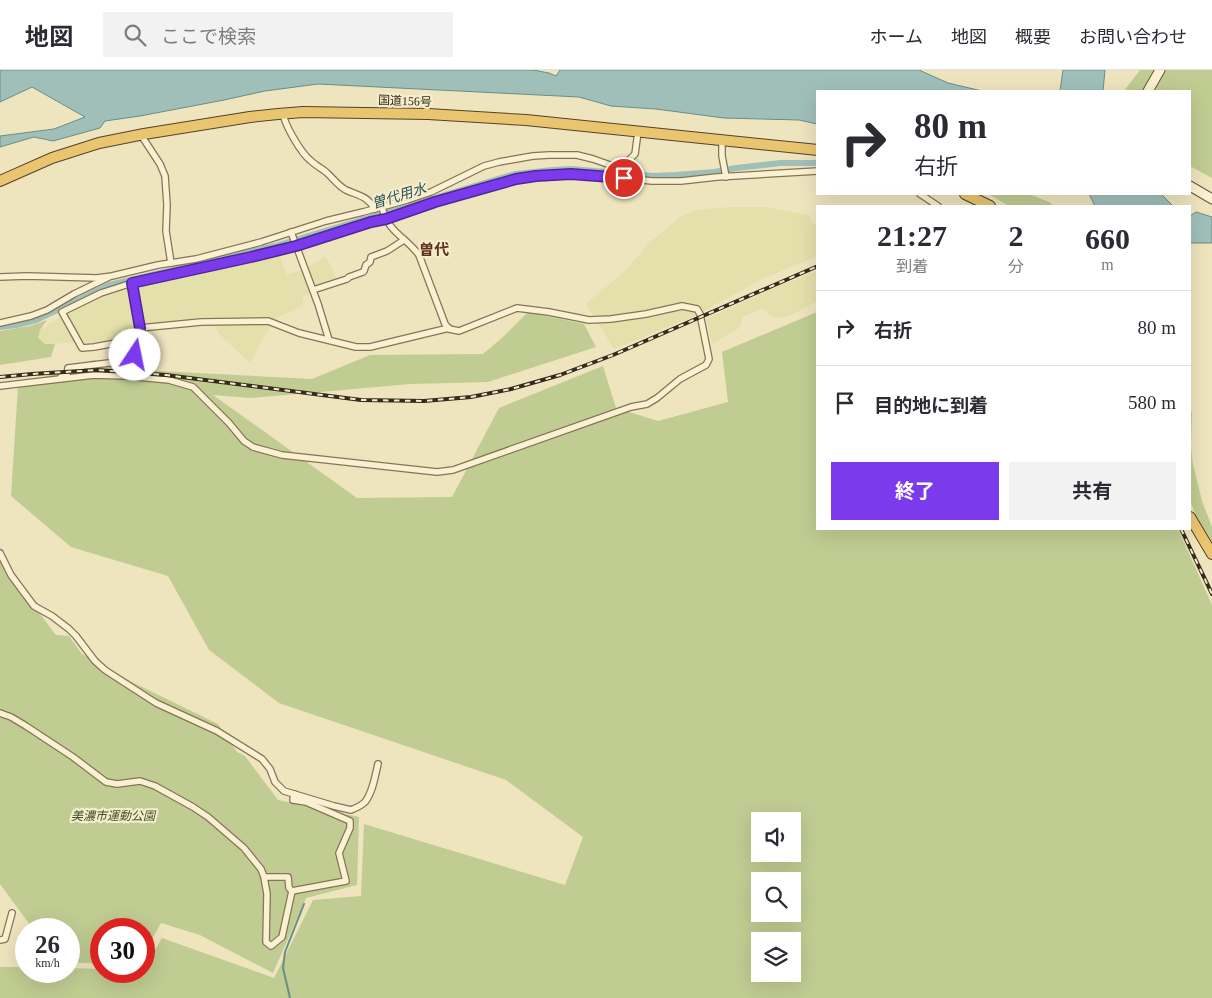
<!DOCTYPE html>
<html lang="ja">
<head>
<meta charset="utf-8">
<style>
	:root { --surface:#fff; --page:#f2f2f3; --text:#2b2b33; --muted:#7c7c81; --line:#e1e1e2; --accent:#7c3aed }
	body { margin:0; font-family:"Times New Roman","Noto Sans JP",serif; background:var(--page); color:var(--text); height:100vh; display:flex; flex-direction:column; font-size:19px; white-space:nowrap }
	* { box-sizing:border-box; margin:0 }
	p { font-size:16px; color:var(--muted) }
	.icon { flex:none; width:28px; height:28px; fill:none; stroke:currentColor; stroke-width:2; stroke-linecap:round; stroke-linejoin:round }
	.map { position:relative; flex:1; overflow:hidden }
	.sheet { position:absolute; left:816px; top:135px; width:375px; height:325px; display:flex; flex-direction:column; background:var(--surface); border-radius:0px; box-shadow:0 5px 20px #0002 }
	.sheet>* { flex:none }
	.guide { position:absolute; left:816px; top:20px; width:375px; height:105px; border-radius:0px; box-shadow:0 5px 20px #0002; background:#fff; color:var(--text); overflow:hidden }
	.controls { position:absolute; left:751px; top:742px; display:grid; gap:10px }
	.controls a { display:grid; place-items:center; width:50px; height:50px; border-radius:0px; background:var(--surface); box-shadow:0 5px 20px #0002; font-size:25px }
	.speed { position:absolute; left:15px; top:848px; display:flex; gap:10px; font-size:25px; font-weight:700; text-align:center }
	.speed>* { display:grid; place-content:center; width:65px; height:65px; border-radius:50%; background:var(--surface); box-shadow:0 5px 20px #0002; line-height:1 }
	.speed small { font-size:12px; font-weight:400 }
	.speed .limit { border:8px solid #d22; background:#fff; color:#111 }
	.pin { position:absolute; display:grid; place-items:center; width:42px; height:42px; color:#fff; margin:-21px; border:2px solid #fff; border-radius:50%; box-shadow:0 1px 5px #0007 }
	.me { position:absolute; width:55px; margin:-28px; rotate:11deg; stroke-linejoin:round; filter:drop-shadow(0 0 4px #0008) }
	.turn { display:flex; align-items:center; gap:18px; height:105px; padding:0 15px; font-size:22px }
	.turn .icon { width:65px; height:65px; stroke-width:2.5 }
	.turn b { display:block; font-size:35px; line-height:42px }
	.eta { display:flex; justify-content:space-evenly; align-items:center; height:85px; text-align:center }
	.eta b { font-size:30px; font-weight:700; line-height:35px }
	.cta { display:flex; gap:10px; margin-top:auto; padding:10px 15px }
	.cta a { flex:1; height:58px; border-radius:0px; background:var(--accent); color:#fff; font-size:20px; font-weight:700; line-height:58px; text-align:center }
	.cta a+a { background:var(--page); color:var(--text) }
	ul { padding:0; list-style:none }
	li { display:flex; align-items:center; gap:15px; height:75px; padding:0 15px; border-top:1px solid var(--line) }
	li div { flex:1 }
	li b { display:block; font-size:19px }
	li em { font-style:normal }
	header { display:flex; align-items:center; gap:30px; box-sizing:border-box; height:70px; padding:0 25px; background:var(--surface); border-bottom:1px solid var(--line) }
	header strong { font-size:24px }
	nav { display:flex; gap:28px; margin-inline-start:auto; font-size:18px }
	.search { width:350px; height:45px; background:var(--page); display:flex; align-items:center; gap:12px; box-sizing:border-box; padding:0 18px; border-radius:0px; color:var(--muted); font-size:19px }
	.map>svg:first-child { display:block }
	.farmland { fill:#e4e0ab }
	.green { fill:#c0cc92; fill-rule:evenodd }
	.water { fill:#a1bfb9; stroke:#698d87 }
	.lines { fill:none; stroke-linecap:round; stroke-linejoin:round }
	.stream { stroke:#698d87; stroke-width:2 }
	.canal { stroke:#a1bfb9; stroke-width:6 }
	.minor-casing { stroke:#867457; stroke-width:8 }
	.secondary-casing { stroke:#68553a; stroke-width:11 }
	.trunk-casing { stroke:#53422b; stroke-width:12 }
	.minor { stroke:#f9f1d1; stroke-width:5.5 }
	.secondary { stroke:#f9f1d1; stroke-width:9 }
	.trunk { stroke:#eac570; stroke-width:10 }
	.rail-casing { stroke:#352a1b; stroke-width:4 }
	.rail { stroke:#f5edcd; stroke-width:2; stroke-dasharray:5.5; stroke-linecap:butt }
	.route-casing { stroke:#51269a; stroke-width:12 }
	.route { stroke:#7c3aed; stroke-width:9 }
	.labels { text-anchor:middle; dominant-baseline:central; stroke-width:4.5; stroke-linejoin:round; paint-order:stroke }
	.street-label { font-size:12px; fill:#352a1b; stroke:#f5edcd }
	.park-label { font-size:12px; font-style:italic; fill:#415222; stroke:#f5edcd }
	.water-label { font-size:14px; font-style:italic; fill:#2a5455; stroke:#f5edcd }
	.quarter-label { font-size:15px; font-weight:bold; fill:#62301a; stroke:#f5edcd }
</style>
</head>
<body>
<header>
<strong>地図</strong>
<div class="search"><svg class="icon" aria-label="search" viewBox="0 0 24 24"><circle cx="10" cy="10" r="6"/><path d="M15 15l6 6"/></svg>ここで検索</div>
<nav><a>ホーム</a><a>地図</a><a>概要</a><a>お問い合わせ</a></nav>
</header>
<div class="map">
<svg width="1212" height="928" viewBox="0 0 1212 928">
	<rect width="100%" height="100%" fill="#eee4be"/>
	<g class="farmland">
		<polygon points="730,137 766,137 809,145 812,153 817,155 817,186 760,210 697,245 614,279 586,234 627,199 649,173 679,148 696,140"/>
		<polygon points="279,183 286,205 303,200 326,186 337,210 303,227 302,236 279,247 266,263 250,293 222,267 208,247 172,252 137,255 128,268 95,272 45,274 38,268 40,260 78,236 128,216"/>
		<polygon points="817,201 817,231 792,245 781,248 771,246 762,238 743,247 739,258 712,274 706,249 779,216"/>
	</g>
	<g class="green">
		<polygon points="1140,0 1212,0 1212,108 1190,96 1190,21 1124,21"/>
		<polygon points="993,124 1029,124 1049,132 1054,136 1009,136 990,125"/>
		<path d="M528 242 584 254 596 277 488 312 411 314 250 328 213 325 357 428 452 427 499 338 603 296 616 338 658 351 728 332 722 282 817 242 818 459H1178L1212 535V928H0V897H26V901H69V898L101 899V901H144V899L162 868 274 908 313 830 361 826 364 754 565 815 583 767 506 710 279 633 209 580 168 506 71 477 11 426 18 316 93 290 158 301 312 309 370 285 483 284 503 267ZM760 751H792V784H760ZM760 811H792V844H760ZM760 871H792V904H760Z"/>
		<polygon points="47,250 40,260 38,268 45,274 55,274 51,287 0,295 0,261 30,256"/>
		<polygon points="1190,338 1192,343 1191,377 1193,395 1202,431 1212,457 1212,472 1195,444 1190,429"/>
		<polygon points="0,485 13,509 56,565 69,566 82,584 134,613 218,654 237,682 245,686 278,730 359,747 357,815 306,828 273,903 200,865 161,853 144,883 144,859 101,859 101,894 69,892 69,859 33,859 0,814"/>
	</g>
	<g class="water">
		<polygon points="0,0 533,0 549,3 556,6 560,0 919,0 948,13 982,21 818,21 817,54 799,50 724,48 656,39 611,36 579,27 318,14 265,21 224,30 140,46 105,51 100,58 53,71 34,67 0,77 0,66 54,59 85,47 32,17 0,32"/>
		<polygon points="1063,0 1105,0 1103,21 1060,21"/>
		<polygon points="1089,124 1161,124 1173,136 1095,136"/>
		<polygon points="1196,142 1212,147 1212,173 1190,173 1190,146"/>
	</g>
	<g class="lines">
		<polyline class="stream" points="290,928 283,898 285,882 304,834"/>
		<polyline class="canal" points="0,257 16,255 36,250 109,215 275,176 515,104 553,100 571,99 654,106 676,105 714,102 736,98 781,93 818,93"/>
		<g class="minor-casing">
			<g id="minor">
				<path d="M283 43C284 54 301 83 310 90 315 95 321 98 326 102 333 108 338 116 346 120 359 126 366 125 375 139"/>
				<polyline points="141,65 160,94 165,106 167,135 166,161 171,193"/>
				<polyline points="722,71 722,86 726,107"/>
				<polyline points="616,99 624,95 635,84 638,62"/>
				<polyline points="920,124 938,136"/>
				<polyline points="291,162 318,234 329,270"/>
				<polyline points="0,207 27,206 97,208 112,206 158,195 196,189 261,172 326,151 363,142 407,130 431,122 484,96 499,92 533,86 549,85 577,85 593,89 613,96 624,108 652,111 681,111 717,107 818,101"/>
				<polyline points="132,213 140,258 138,269 94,277 82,278 62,242 101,223 132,213 251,187 296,176 371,152 386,149 435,132 516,109 536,106 571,104 624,108"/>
				<polyline points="313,220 347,209 349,207 363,202 364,201 366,195 370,192 371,187 387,181 404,170"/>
				<polyline points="0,253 31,246 47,240 74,224 109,207"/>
				<polyline points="140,258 201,252 268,251 299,263 356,277 370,277 449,258"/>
				<polyline points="61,307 67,304 68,298 133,290 135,285 138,269"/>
				<path d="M0 316 94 305 126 306 169 310 193 317 229 353 244 371 253 377 282 385 437 402 453 400 631 337 647 334 657 328 680 309 706 295 709 289 700 244 697 239 682 236 646 244 611 249 589 250 549 242 517 238 459 261 449 259 445 254 419 185C405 166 388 163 382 137"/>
				<path d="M0 483 11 505 34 536 52 546 69 559 76 566 95 591 105 600 156 633 217 661 262 689 270 699 275 712 284 721 334 736 351 740C356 738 361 736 365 732 373 722 375 706 378 694"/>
				<polyline points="0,643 11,647 26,656 73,687 106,712 117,714 140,711 155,716 193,737 208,747 244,778 261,799 264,807 267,824 266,872 271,876 282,867 292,821 289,818 288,807 264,807"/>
				<polyline points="292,821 346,811 339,783 350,758 350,751 306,732 293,730 294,724"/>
				<polyline points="0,870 5,869 12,843"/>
			</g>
		</g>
		<g class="secondary-casing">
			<g id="secondary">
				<polyline points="1148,21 1160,0"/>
				<polyline points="1190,116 1212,129"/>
			</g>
		</g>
		<g class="trunk-casing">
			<g id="trunk">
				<polyline points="0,111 52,88 99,73 144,64 250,47 278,44 303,42 428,44 526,50 818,80"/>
				<polyline points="965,124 990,136"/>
				<polyline points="1190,447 1212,484"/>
			</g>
		</g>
		<use href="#minor" class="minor"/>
		<use href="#secondary" class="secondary"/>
		<use href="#trunk" class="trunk"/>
		<g class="rail-casing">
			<g id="rail">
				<polyline points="0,307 32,304 97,300 166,305 361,330 424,331 471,327 511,319 560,305 613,285 818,196"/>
				<polyline points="1181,459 1212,524"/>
			</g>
		</g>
		<use href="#rail" class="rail"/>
	</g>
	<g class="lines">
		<g class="route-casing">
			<polyline id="route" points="135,285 140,258 132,213 251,187 296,176 371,152 386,149 435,132 516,109 536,106 571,104 624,108"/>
		</g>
		<use href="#route" class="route"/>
	</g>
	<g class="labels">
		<g class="street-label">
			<text transform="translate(405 31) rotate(2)">国道156号</text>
		</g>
		<g class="park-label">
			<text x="113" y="746">美濃市運動公園</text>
		</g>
		<g class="water-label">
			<text transform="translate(399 126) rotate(-17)">曽代用水</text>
		</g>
		<g class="quarter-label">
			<text x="434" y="180">曽代</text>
		</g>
	</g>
</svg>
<div class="controls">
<a><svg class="icon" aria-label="sound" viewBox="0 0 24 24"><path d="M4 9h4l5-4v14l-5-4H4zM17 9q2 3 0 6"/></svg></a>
<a><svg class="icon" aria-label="search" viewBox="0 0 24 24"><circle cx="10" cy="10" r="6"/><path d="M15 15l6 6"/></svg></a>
<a><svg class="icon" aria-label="layers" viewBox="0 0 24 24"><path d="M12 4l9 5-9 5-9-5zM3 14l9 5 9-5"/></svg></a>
</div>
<div class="speed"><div>26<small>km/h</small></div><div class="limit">30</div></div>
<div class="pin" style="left:624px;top:108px;background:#d93025"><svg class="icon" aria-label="arrive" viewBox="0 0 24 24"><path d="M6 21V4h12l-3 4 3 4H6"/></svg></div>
<svg class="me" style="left:135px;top:285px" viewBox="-20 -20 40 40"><circle r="19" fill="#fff"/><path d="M0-13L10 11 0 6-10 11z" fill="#7c3aed"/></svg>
<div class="guide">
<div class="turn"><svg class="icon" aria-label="right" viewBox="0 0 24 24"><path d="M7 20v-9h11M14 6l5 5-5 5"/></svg><div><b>80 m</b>右折</div></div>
</div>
<section class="sheet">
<div class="eta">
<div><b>21:27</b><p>到着</p></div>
<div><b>2</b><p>分</p></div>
<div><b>660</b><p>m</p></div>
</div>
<ul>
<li><svg class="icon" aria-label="right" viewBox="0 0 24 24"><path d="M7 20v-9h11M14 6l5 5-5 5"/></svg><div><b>右折</b></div><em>80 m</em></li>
<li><svg class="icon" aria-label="arrive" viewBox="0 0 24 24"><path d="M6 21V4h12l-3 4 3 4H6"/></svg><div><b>目的地に到着</b></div><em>580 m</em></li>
</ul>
<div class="cta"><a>終了</a><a>共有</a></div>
</section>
</div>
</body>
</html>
